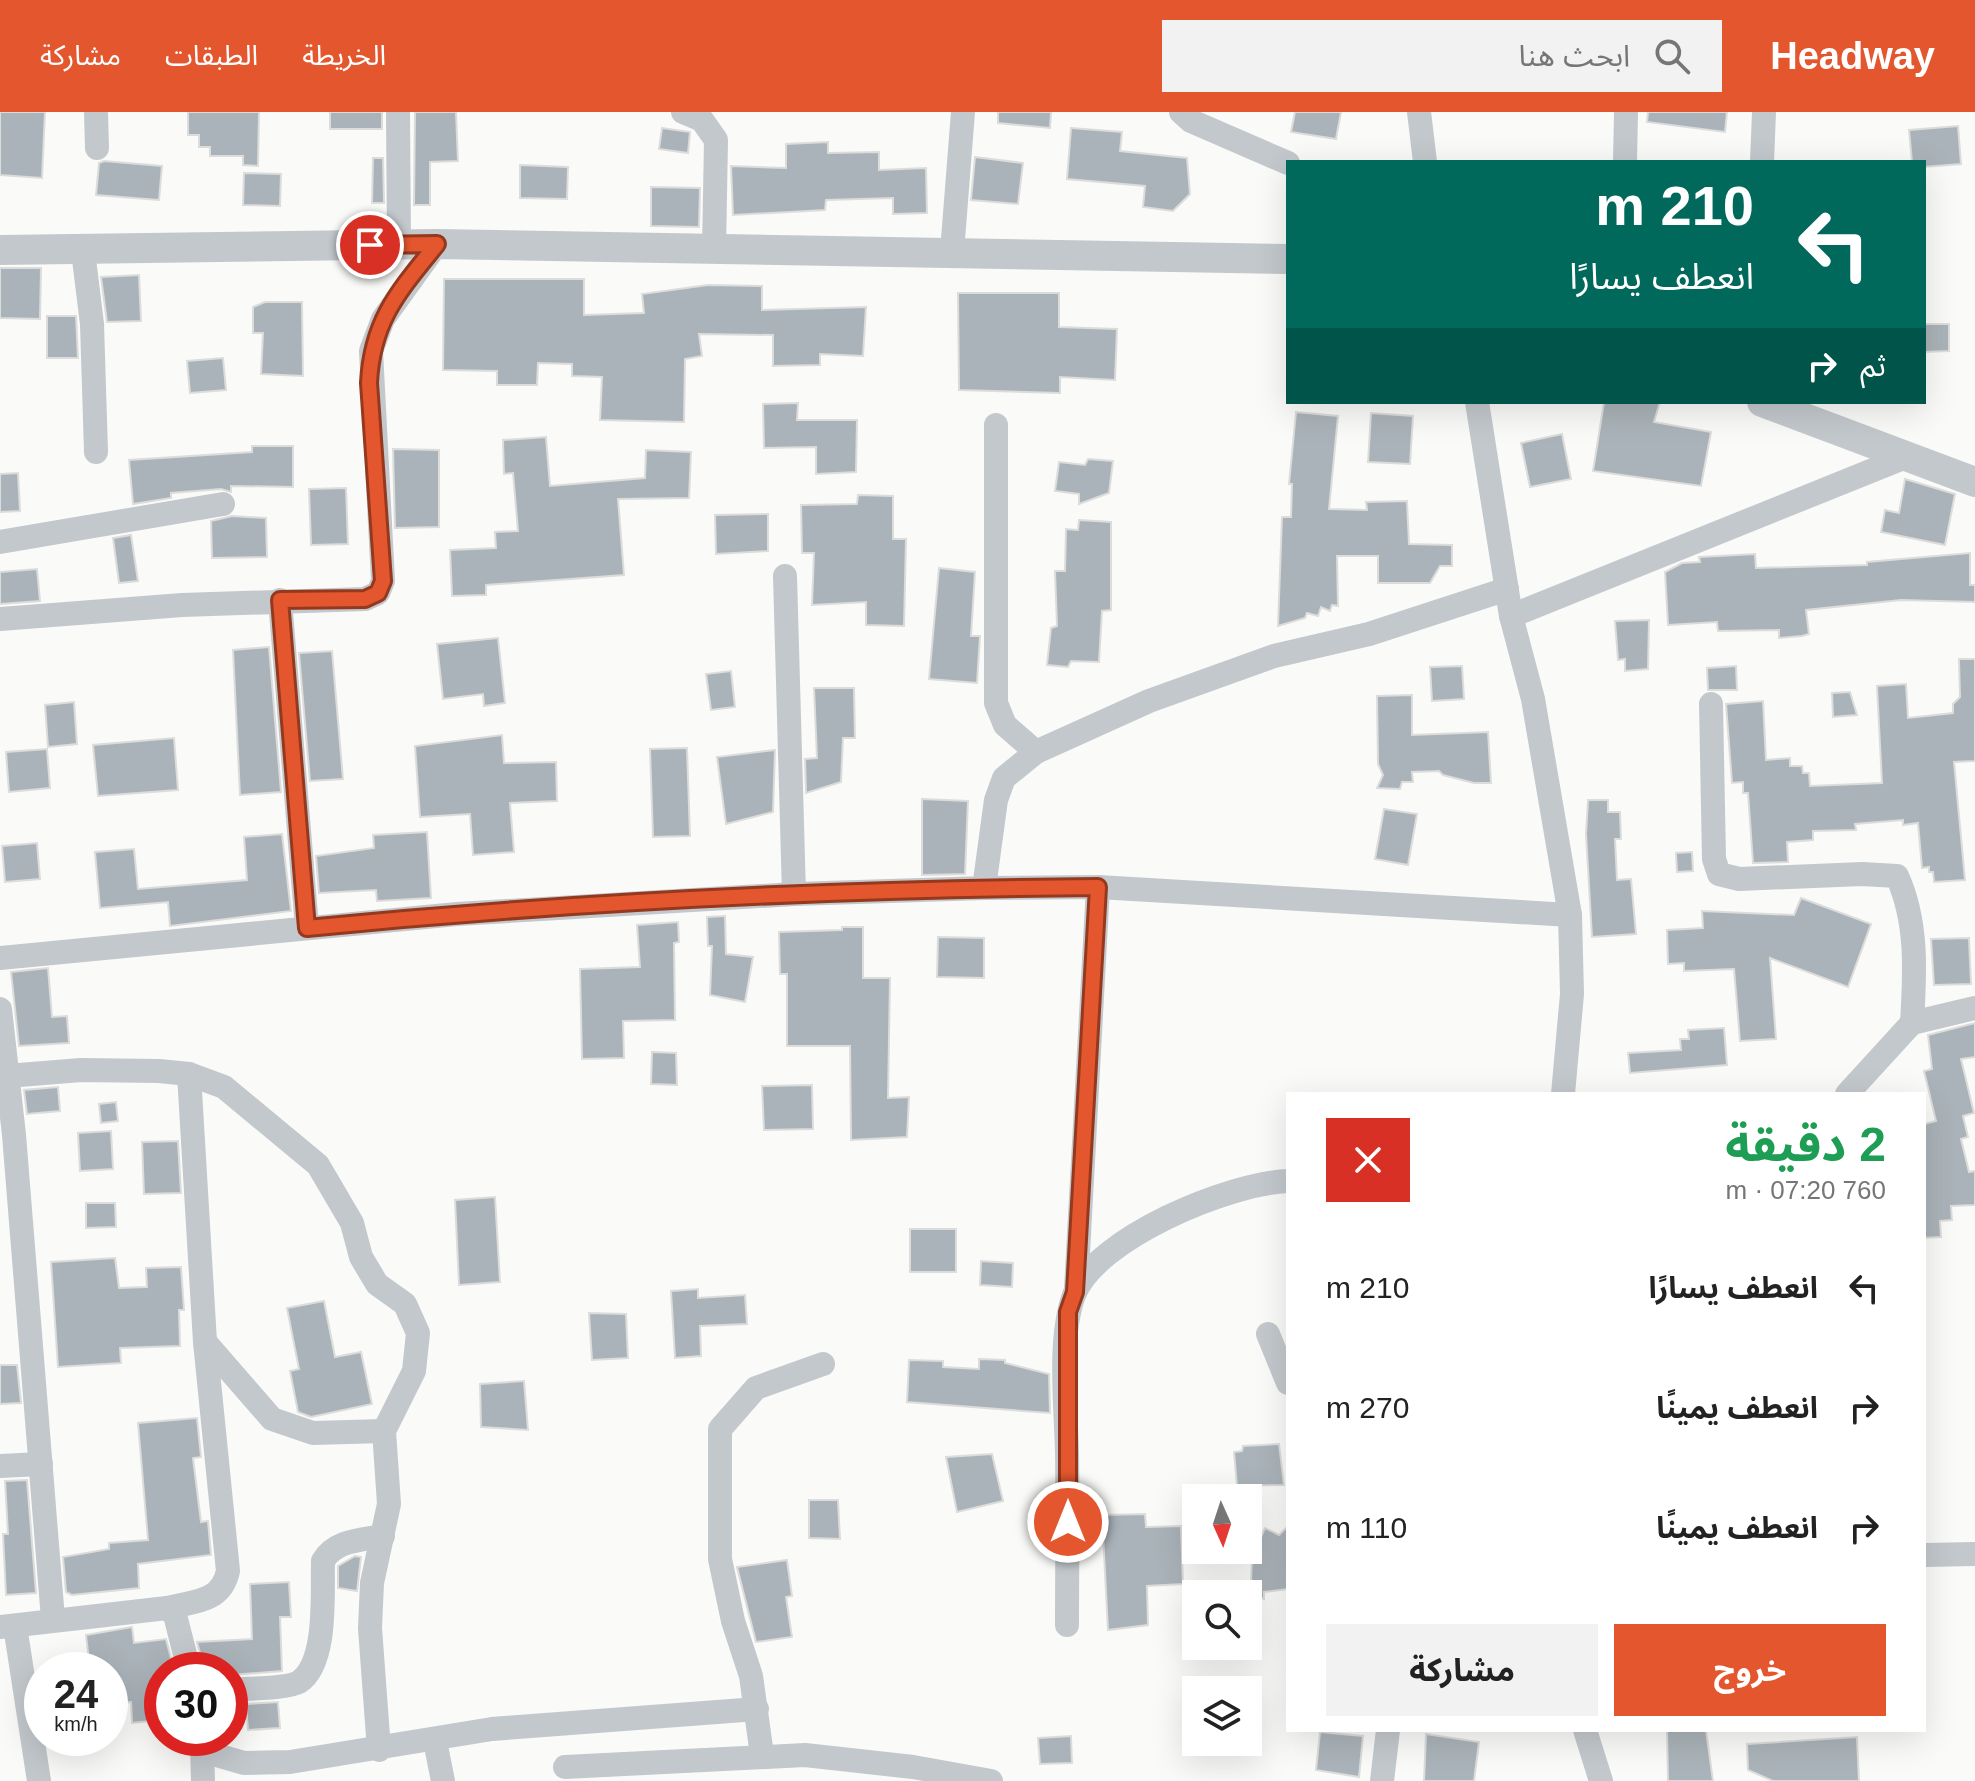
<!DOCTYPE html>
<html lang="ar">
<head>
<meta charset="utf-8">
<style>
	:root { --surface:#fff; --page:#f2f2f2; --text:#222; --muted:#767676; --accent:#e4572e }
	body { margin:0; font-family:Helvetica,"Noto Sans Arabic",sans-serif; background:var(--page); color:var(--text); direction:rtl; height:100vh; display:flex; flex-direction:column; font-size:30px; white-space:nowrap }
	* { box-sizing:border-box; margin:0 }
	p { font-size:26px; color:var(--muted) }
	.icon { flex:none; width:44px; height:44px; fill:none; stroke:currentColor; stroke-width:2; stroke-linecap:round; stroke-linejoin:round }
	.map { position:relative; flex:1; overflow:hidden; direction:ltr }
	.details { position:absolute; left:1286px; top:980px; width:640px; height:640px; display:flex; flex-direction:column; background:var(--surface); border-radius:0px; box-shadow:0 8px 32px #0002; direction:rtl }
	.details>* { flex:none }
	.hud { position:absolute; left:1286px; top:48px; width:640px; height:244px; border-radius:0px; box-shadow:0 8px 32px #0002; direction:rtl; background:#00695c; color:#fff; overflow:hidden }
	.needle { width:52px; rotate:177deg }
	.controls { position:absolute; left:1182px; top:1372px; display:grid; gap:16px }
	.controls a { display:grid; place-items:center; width:80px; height:80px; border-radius:0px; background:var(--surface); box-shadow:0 8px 32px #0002; font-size:40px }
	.speed { position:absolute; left:24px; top:1540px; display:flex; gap:16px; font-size:40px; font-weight:700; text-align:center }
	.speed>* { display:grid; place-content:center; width:104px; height:104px; border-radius:50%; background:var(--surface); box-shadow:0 8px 32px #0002; line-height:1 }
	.speed small { font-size:20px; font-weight:400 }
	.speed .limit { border:12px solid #d22; background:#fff; color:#111 }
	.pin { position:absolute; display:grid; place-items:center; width:68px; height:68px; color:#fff; margin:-34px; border:4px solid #fff; border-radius:50%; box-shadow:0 2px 8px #0007 }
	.me { position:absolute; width:88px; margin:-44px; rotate:0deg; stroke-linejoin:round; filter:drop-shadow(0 0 6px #0008) }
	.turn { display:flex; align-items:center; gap:28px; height:168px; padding:0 40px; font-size:36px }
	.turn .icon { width:104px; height:104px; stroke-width:2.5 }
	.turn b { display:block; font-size:56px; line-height:68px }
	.then { display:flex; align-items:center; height:76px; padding:0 40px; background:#0003; gap:16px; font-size:30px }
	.round { display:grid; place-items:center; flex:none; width:84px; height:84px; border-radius:0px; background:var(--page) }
	.head { display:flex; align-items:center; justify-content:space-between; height:136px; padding:0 40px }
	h1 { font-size:48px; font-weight:700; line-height:60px; color:#1e9e55 }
	.primary-button { display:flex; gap:16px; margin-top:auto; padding:16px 40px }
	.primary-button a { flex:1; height:92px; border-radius:0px; background:var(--accent); color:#fff; font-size:32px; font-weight:700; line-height:92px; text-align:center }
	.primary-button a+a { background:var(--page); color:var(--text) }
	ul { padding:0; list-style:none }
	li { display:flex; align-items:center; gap:24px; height:120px; padding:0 40px }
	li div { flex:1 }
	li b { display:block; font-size:30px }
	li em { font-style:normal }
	header { display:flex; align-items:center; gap:48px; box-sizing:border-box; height:112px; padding:0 40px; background:var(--accent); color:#fff }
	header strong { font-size:38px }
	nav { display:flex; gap:44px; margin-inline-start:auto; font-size:28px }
	.search { width:560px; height:72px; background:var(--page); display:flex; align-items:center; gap:20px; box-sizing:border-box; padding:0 28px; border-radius:0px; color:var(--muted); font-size:30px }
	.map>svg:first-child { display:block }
	.building { fill:#aab3b9; stroke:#dcdcda; stroke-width:2 }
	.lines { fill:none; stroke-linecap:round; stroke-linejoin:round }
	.minor { stroke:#c3c8cc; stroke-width:24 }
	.tertiary { stroke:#c3c8cc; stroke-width:30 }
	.route-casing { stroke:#94391e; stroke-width:20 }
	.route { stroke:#e4572e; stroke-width:14 }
</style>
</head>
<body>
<header>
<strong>Headway</strong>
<div class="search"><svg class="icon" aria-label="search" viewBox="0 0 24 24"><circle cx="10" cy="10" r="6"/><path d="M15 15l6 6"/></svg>ابحث هنا</div>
<nav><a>الخريطة</a><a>الطبقات</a><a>مشاركة</a></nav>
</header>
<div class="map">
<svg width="1975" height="1669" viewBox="0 0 1975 1669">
	<rect width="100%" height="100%" fill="#fafaf8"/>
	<g class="building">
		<polygon points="0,0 45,0 42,66 0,63"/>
		<polygon points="188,0 259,0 258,54 243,53 243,44 210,44 210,35 199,35 199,23 188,23"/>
		<rect x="330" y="0" width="52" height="17"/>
		<polygon points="415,0 456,0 458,49 430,50 430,93 414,93"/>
		<polygon points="998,0 1051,0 1050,16 998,11"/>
		<polygon points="1295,0 1341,0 1336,27 1291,20"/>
		<polygon points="1648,0 1727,0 1725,20 1647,10"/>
		<polygon points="1958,14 1961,52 1924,55 1924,50 1912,50 1909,18"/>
		<polygon points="662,16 690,20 688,41 659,37"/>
		<polygon points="1071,16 1122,20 1120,39 1187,46 1190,82 1173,99 1143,95 1145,74 1067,67"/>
		<polygon points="828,30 828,41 879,40 879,58 926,56 927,101 893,102 893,86 826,88 825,98 733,103 731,54 786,56 786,32"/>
		<polygon points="975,45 1023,51 1018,92 971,88"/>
		<polygon points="373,46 383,46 384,91 372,91"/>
		<polygon points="104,49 162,54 159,88 96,83 99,51"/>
		<polygon points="520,53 568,55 567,87 520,86"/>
		<polygon points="244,61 281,62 280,94 243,93"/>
		<polygon points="651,75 700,76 699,115 651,114"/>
		<polygon points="0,156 41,156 40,207 0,206"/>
		<polygon points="139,163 141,209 107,210 101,165"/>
		<polygon points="444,167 584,167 584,203 644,201 642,182 708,173 762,174 762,198 866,195 863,244 820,242 820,253 773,254 773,223 699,222 702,244 685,247 684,310 600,308 602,265 572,264 572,252 538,251 537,273 497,273 497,259 443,258"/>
		<polygon points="958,181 1059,181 1059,215 1117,217 1115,268 1060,265 1060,281 959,278"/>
		<polygon points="265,190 302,190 303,264 261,262 263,221 253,221 253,195"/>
		<polygon points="47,204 76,204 78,246 47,246"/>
		<polygon points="1924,212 1949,212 1949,239 1924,240"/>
		<polygon points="223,246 226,278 190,281 187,249"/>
		<polygon points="1604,290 1660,290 1654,310 1711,320 1701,374 1593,359"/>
		<polygon points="798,291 797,308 857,308 856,360 816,362 816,335 764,336 763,292"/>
		<polygon points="1296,300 1338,304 1329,397 1367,398 1366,390 1407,389 1409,432 1452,433 1452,454 1440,454 1430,471 1378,471 1378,444 1337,444 1338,494 1332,493 1330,499 1321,495 1318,504 1307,501 1305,506 1278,514 1282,405 1291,405 1292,372 1289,372"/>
		<polygon points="1371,301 1413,304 1410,352 1368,350"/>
		<polygon points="1562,322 1571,367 1530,375 1521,331"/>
		<polygon points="546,325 550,374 645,366 646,338 691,340 689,386 618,387 624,463 486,473 486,483 452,484 450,438 496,436 495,420 518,419 513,361 504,362 503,328"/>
		<polygon points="252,334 293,334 293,375 231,374 231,380 221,377 171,381 171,386 133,392 129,348 252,340"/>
		<polygon points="393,337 439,338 439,415 395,416"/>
		<polygon points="1088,347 1113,349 1109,381 1079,392 1079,382 1055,379 1059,350 1085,353"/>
		<polygon points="18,361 20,399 0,400 0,362"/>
		<polygon points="1905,367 1955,382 1945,433 1881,420 1885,398 1899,401"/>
		<polygon points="346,376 348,432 311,433 309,377"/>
		<polygon points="858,383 893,384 893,427 906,427 904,514 866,513 866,490 812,493 814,441 802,441 801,393 857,392"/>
		<polygon points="768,402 768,439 716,442 715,403"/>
		<polygon points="232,404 266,406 267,445 212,446 211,409"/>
		<polygon points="1079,408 1111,410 1111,498 1102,499 1099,550 1071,549 1068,555 1047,553 1051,516 1057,514 1055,459 1065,459 1066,417 1078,418"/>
		<polygon points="131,423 138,469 119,471 113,426"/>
		<polygon points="1970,441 1970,473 1975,473 1975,490 1901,488 1806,498 1809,522 1802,524 1779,526 1779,518 1718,519 1717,510 1668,513 1665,460 1682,451 1700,450 1699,445 1755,442 1756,456 1867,453 1867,450"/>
		<polygon points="939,456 975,460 971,524 980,524 977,571 929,567"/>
		<polygon points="37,457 40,489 0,492 0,460"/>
		<polygon points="1649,508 1648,557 1625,559 1625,547 1618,548 1615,509"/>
		<polygon points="498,526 505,591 484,594 483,582 443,587 437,532"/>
		<polygon points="269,535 281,680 240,683 233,538"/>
		<polygon points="332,539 343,667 310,669 299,541"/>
		<polygon points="1959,547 1975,547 1975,649 1954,650 1965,768 1934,770 1933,760 1929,760 1929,755 1922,756 1918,711 1903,713 1903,708 1855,712 1856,718 1813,719 1813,728 1787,730 1788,750 1753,751 1748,681 1743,681 1743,670 1732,671 1726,592 1763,589 1766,648 1790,646 1790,654 1802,654 1803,661 1809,661 1810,674 1882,671 1877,574 1906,572 1908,606 1953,601 1953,592 1960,585"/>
		<polygon points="1462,554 1464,587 1432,589 1430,555"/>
		<polygon points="1736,554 1737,578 1708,578 1707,556"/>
		<polygon points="731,559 735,595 711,598 706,562"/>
		<polygon points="814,576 854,576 855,626 843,626 841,670 806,681 805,647 817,646"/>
		<polygon points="1850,580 1857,603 1833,605 1832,581"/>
		<polygon points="1412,583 1412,623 1488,620 1491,671 1474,671 1443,663 1439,659 1412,660 1413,670 1402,670 1400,677 1377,676 1383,663 1378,652 1377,584"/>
		<polygon points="74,590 77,632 48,635 45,593"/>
		<polygon points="502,623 504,651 556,650 557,689 510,691 514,740 473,743 470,702 420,705 415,634"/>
		<polygon points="174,626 178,678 98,684 93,633"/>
		<polygon points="687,636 690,724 653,725 650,637"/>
		<polygon points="47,637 50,676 9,680 6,640"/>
		<polygon points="775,638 773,700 726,712 717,645"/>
		<polygon points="922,687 968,689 965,762 922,763"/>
		<polygon points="1588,688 1608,688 1608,700 1620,700 1621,727 1615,727 1617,768 1631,767 1636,822 1592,825 1586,722"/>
		<polygon points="1384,697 1417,702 1408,753 1375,747"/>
		<polygon points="427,720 431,786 377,789 376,778 319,781 316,744 374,736 373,723"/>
		<polygon points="282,722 291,799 170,814 168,790 100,796 95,740 134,737 138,777 247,768 244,725"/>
		<polygon points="37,731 40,767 5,770 2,734"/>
		<polygon points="1692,740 1693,759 1677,760 1676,741"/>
		<polygon points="1801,786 1871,812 1848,875 1770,846 1776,927 1740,929 1734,857 1684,859 1684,851 1668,852 1667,818 1703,816 1702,799 1794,803"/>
		<polygon points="725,804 726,842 753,845 745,890 710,883 712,834 708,834 707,805"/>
		<polygon points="678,810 679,830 674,831 675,908 623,909 624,946 582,947 580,857 640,855 637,813"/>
		<polygon points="842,815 863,815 863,866 890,866 888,986 909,985 907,1025 851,1028 850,934 787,934 787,862 780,862 779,820 842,818"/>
		<polygon points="938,825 984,826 984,866 937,865"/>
		<polygon points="1969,826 1971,872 1934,873 1931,827"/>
		<polygon points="48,856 52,905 67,904 69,931 19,934 11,860"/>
		<polygon points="1975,911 1975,945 1961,947 1974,1001 1963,1004 1968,1025 1961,1027 1969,1060 1975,1059 1975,1093 1951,1094 1952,1108 1940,1109 1941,1125 1924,1126 1924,1012 1936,1009 1924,959 1932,957 1928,923"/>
		<polygon points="1724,916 1727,953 1630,961 1628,941 1681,938 1680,927 1689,927 1688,918"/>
		<polygon points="652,940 676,941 677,973 651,972"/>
		<polygon points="812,973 813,1017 764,1018 762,974"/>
		<polygon points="58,975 60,999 27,1002 24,978"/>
		<polygon points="116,990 118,1009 101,1011 99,992"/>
		<polygon points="111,1019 113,1057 80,1059 78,1021"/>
		<polygon points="178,1029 181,1081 144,1082 142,1030"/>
		<polygon points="495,1085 500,1170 459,1173 455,1088"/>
		<polygon points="86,1091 115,1091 116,1115 86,1116"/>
		<rect x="910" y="1117" width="46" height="43"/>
		<polygon points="115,1146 119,1176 147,1175 146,1156 181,1155 184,1198 179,1198 180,1234 120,1236 121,1251 58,1255 51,1150"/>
		<polygon points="981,1149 1013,1151 1012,1175 980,1173"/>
		<polygon points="698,1177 698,1186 745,1183 747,1212 700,1214 701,1244 675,1246 671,1179"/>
		<polygon points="324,1189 335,1245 361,1240 372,1292 311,1305 298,1300 290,1259 299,1257 287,1196"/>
		<polygon points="589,1201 626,1202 628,1246 592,1248"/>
		<polygon points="979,1247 1005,1248 1005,1251 1049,1262 1050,1301 907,1290 909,1248 943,1249 943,1255 979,1257"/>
		<polygon points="0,1253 17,1253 21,1291 0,1292"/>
		<polygon points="524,1269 528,1318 481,1315 480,1272"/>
		<polygon points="197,1306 201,1345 193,1346 201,1410 208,1409 211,1443 138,1452 139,1476 72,1483 66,1480 63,1445 109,1437 109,1431 148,1428 138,1311"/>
		<polygon points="1279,1332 1284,1373 1237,1374 1234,1340 1242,1339 1243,1334"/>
		<polygon points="992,1342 1003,1389 957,1400 946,1345"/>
		<polygon points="27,1368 36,1481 6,1483 3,1422 8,1422 5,1369"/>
		<polygon points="809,1388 838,1388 840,1427 809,1426"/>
		<polygon points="1145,1402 1146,1415 1181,1414 1183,1472 1147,1474 1148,1513 1108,1518 1102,1403"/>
		<polygon points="1288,1414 1288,1477 1264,1480 1264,1487 1244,1480 1251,1469 1252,1445 1265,1416 1279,1423"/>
		<polygon points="355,1444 361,1445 357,1479 338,1476 338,1454"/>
		<polygon points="787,1448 792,1484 786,1485 792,1525 756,1530 737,1455"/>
		<polygon points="289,1470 291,1505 280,1505 282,1559 230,1563 230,1558 204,1555 197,1530 252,1527 250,1472"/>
		<polygon points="132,1515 134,1531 166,1527 174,1558 160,1560 162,1608 132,1611 131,1590 110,1591 110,1558 90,1558 86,1523"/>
		<polygon points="278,1590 280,1616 248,1618 246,1592"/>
		<polygon points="1667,1618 1706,1618 1713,1669 1668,1669"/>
		<polygon points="1320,1620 1363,1624 1359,1665 1316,1658"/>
		<polygon points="1426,1622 1479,1630 1474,1669 1424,1669"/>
		<polygon points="1071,1624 1072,1651 1040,1652 1038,1626"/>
		<polygon points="1857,1625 1859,1669 1773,1669 1748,1658 1747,1632"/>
	</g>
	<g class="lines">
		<g class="minor">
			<polyline points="96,0 97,36"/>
			<polyline points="398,0 399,133"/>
			<polyline points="683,0 702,8 716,28 714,138"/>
			<polyline points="1181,0 1191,9 1288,51"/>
			<polyline points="1419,0 1425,50"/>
			<polyline points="1625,50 1626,0"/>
			<polyline points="1762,50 1764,0"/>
			<polyline points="83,139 92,212 96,340"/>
			<polyline points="952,140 963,0"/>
			<polyline points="1477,290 1511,504 1533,587 1570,803 1572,882 1563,982"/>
			<polyline points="996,313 996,591 1005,613 1036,640"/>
			<polyline points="0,430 223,392"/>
			<polyline points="785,464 794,782"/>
			<polyline points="280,488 307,816"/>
			<polyline points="1511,504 1908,344"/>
			<polyline points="0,507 182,493 365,487 378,481 383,469 371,239 383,207 437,132"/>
			<path d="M1711 592 1714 747 1719 762 1739 767 1862 762 1897 764C1918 810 1915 861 1912 911"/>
			<polyline points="984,776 1098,775 1570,803"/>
			<polyline points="0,846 457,802 794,782 984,776 996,688 1004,666 1036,640 1149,589 1274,544 1369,522 1507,477"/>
			<polyline points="0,897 14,1023 53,1507"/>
			<polyline points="7,964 81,958 159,959 189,962 224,975 318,1053 352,1111 361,1145 377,1172 405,1192 418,1221 414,1259 384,1319 389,1392 372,1471 370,1516 379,1638"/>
			<polyline points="1847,982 1912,911 1975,896"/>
			<polyline points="1076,1177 1098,775"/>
			<polyline points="1268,1222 1288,1271"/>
			<polyline points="205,1230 272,1307 313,1321 384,1319"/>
			<polyline points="0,1354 41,1352"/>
			<polyline points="1924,1443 1975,1442"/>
			<path d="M167 1496C194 1489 221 1491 228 1459L205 1230 189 962"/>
			<path d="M1067 1513C1067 1455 1068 1398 1067 1341 1066 1294 1058 1227 1074 1183 1096 1126 1229 1071 1288 1069"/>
			<polyline points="15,1514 39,1669"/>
			<polyline points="0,1515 167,1496 175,1503 189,1558"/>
			<path d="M230 1578C246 1576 287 1577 299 1570 328 1551 322 1480 323 1449 335 1428 361 1428 383 1424"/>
			<polyline points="1585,1618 1601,1669"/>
			<polyline points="201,1626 202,1633 220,1644 244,1651 290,1650 492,1617 757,1597"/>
			<polyline points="435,1629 443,1669"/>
			<polyline points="202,1633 203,1669"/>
			<polyline points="762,1643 751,1564 733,1509 720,1447 720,1317 756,1276 823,1252"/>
			<polyline points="565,1655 805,1643 913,1655 991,1669"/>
			<polyline points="1382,1669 1388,1618"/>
		</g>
		<g class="tertiary">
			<polyline points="0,138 437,132 1288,147"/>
			<polyline points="1762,290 1975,370"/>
		</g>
	</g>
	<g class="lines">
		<g class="route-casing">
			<path id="route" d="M370 133 437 132C399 179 372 208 369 271L383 469 378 481 365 487 280 488 307 816C569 790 834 777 1098 775L1075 1180 1068 1200V1410"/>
		</g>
		<use href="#route" class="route"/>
	</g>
</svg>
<div class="controls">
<a><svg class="needle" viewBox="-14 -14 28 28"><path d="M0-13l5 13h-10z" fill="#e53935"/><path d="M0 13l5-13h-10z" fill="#767676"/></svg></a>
<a><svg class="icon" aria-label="search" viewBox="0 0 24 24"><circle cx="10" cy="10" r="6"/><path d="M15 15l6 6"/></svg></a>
<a><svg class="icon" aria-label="layers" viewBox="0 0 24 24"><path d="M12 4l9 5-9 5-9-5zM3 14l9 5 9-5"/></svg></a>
</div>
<div class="speed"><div>24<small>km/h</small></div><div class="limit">30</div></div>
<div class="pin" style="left:370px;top:133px;background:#d93025"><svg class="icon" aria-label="arrive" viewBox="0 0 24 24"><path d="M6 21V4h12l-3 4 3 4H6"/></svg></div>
<svg class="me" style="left:1068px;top:1410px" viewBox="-20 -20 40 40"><circle r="17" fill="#e4572e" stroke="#fff" stroke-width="3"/><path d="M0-11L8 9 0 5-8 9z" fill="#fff"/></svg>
<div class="hud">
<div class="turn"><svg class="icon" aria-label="left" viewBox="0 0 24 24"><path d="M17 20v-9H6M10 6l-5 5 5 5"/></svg><div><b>210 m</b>انعطف يسارًا</div></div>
<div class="then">ثم<svg class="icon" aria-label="right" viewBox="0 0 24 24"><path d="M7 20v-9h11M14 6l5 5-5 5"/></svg></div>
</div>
<section class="details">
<div class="head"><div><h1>2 دقيقة</h1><p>760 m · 07:20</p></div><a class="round" style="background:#d93025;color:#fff"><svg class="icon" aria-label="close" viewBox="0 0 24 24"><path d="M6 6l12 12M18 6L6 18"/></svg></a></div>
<ul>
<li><svg class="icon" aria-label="left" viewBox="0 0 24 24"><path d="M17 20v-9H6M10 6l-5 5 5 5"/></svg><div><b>انعطف يسارًا</b></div><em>210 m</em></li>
<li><svg class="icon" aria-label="right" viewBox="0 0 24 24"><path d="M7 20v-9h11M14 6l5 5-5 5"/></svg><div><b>انعطف يمينًا</b></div><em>270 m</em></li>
<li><svg class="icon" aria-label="right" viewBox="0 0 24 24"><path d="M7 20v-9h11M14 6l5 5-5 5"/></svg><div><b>انعطف يمينًا</b></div><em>110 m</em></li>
</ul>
<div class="primary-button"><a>خروج</a><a>مشاركة</a></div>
</section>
</div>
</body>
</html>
